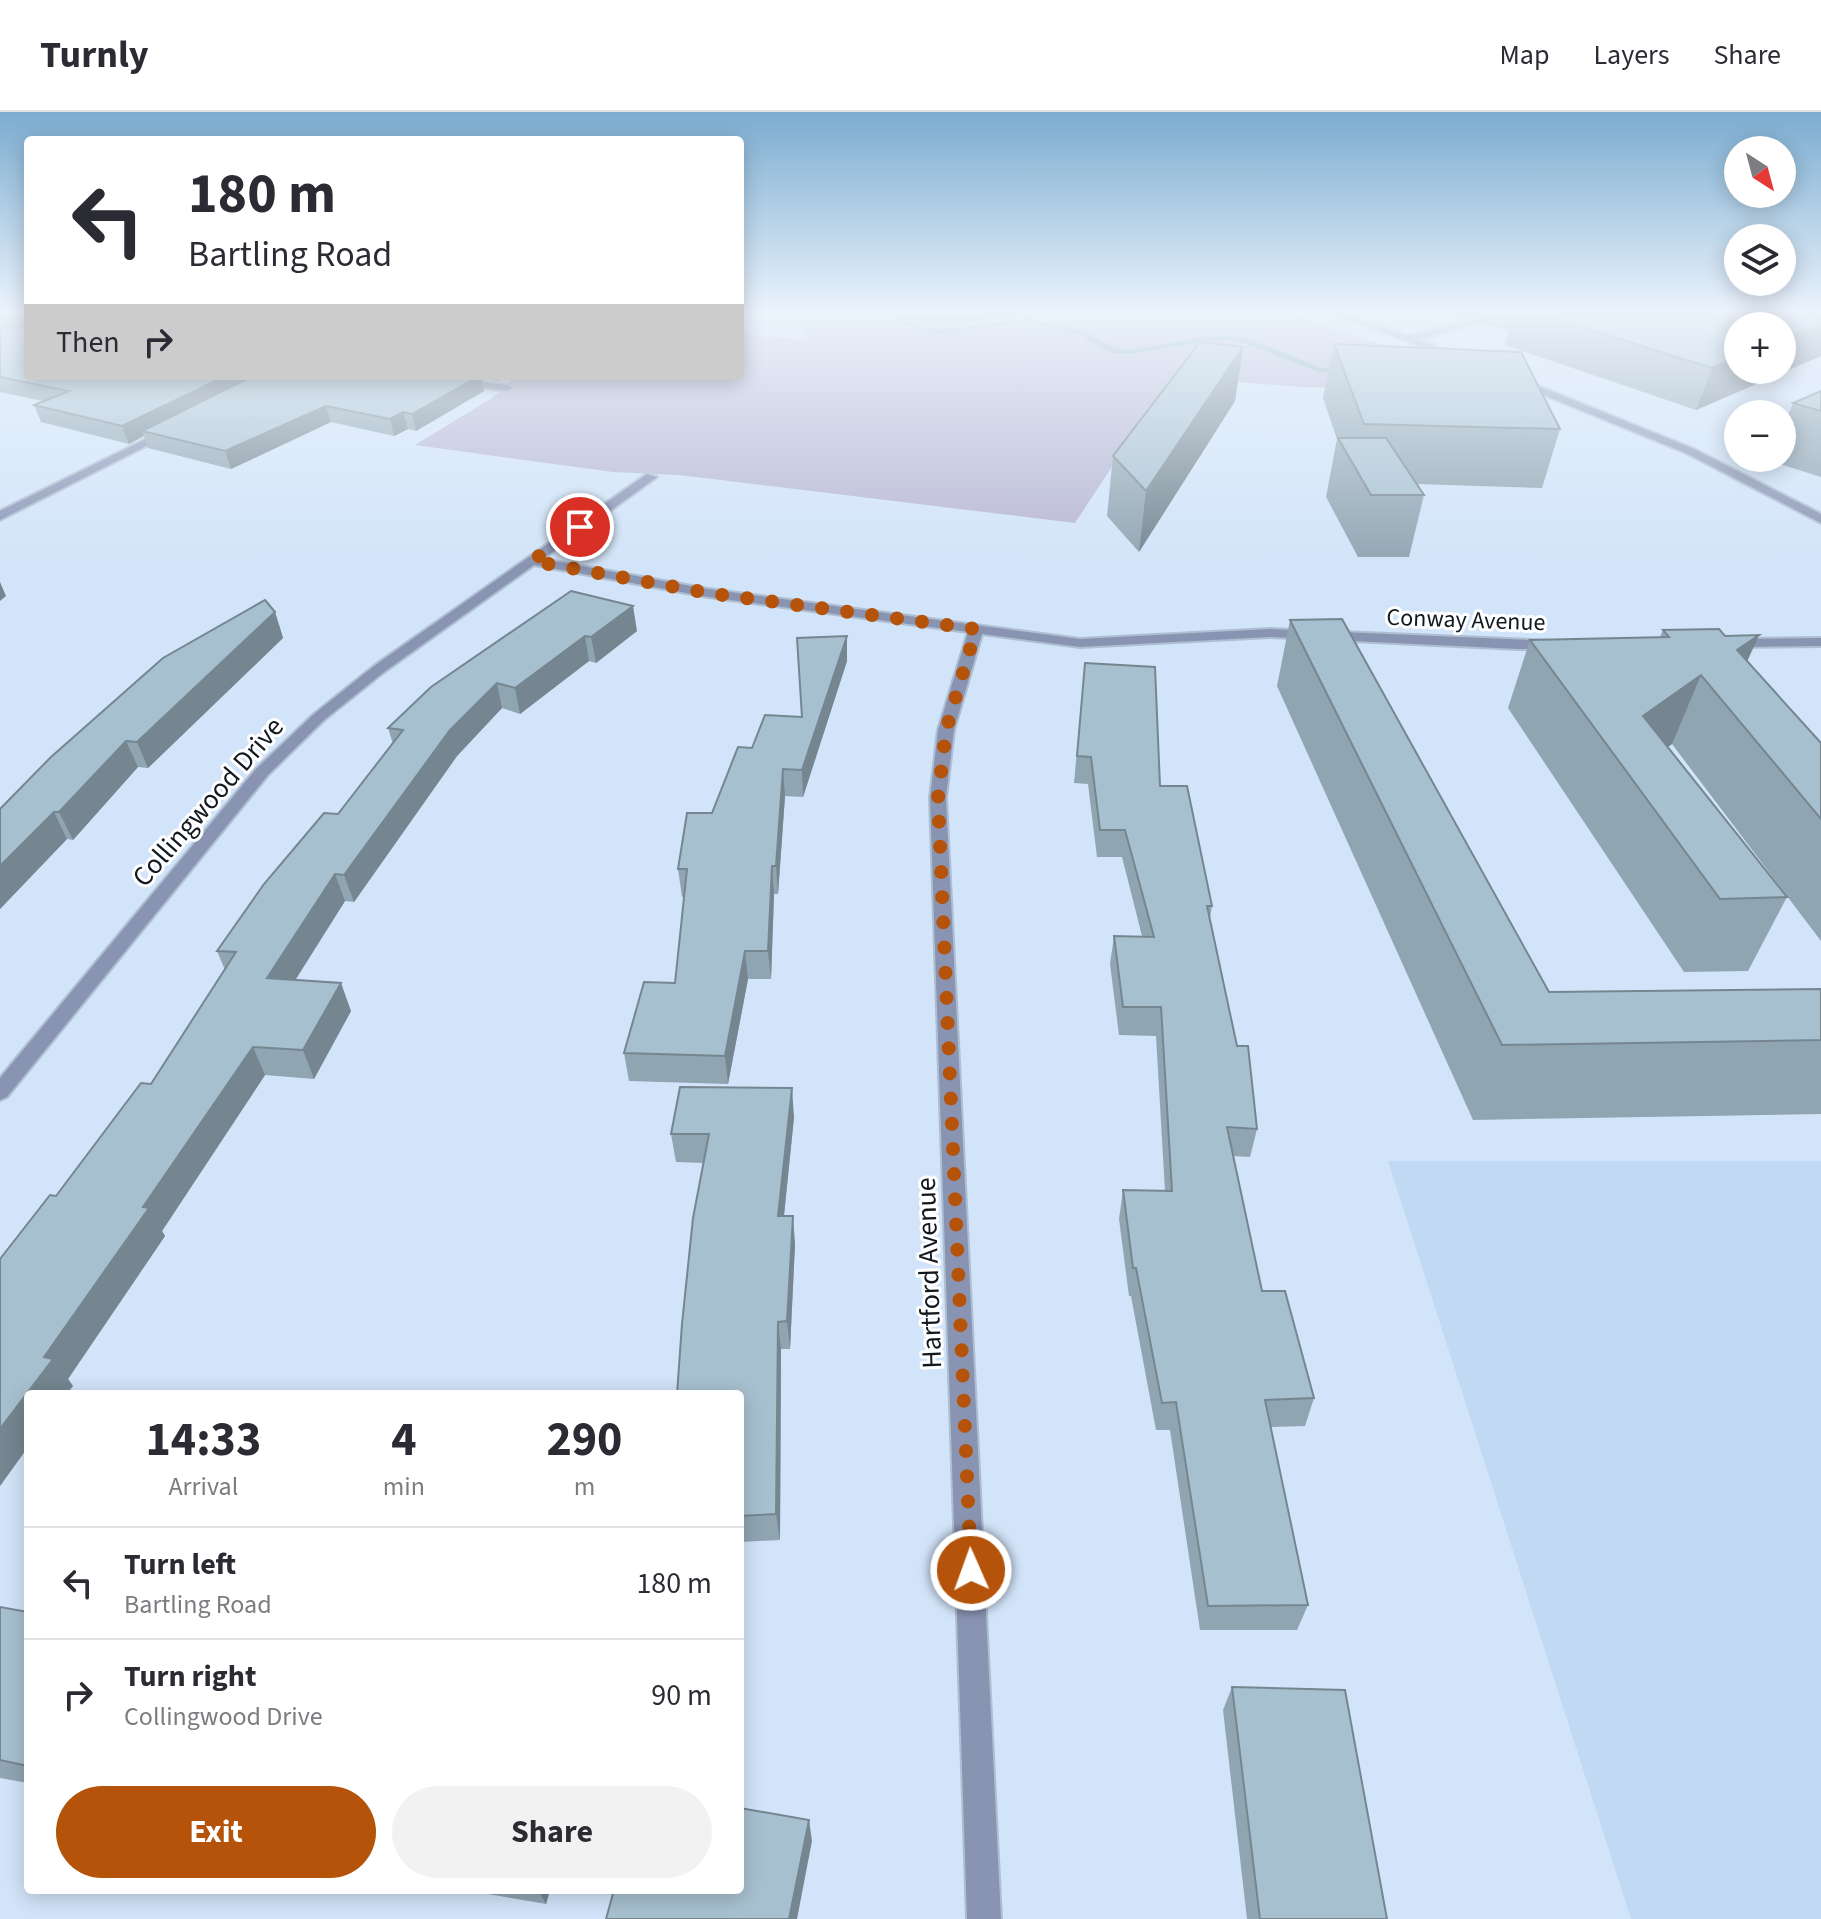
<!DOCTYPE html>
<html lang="en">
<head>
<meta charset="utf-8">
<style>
	:root { --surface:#fff; --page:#f2f2f3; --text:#2b2b33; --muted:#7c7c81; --line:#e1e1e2; --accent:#b45309 }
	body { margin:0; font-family:"Source Sans 3",sans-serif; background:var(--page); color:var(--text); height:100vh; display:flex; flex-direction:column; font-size:30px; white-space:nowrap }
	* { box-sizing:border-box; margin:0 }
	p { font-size:26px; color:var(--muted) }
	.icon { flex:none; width:44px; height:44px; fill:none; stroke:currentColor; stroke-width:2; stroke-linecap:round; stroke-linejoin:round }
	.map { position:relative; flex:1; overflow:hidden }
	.sheet { position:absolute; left:24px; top:1278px; width:720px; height:504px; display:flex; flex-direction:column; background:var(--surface); border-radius:8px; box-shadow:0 4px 20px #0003 }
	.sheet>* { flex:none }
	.top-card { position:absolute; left:24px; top:24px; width:720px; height:244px; border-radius:8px; box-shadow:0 4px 20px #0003; background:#fff; color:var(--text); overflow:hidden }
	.needle { width:52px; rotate:144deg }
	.fabs { position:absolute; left:1724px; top:24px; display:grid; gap:16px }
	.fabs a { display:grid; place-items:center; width:72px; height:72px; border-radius:50%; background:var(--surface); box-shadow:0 4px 20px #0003; font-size:40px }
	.pin { position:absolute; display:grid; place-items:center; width:68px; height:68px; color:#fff; margin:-34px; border:4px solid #fff; border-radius:50%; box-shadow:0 2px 8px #0007 }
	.me { position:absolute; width:88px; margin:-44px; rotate:358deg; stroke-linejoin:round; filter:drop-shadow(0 0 6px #0008) }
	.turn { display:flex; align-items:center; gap:28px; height:168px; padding:0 32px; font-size:36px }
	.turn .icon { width:104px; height:104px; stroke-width:2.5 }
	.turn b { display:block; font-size:56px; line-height:68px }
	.then { display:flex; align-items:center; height:76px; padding:0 32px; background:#0003; gap:16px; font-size:30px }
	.eta { display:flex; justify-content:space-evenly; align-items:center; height:136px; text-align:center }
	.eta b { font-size:48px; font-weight:700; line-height:56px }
	.action { display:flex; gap:16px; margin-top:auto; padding:16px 32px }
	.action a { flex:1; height:92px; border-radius:48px; background:var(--accent); color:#fff; font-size:32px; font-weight:700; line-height:92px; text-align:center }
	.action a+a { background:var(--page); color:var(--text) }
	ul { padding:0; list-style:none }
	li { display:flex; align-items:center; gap:24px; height:112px; padding:0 32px; border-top:2px solid var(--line) }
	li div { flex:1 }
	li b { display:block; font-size:30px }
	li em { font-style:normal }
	header { display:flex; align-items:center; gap:48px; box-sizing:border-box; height:112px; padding:0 40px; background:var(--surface); border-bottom:2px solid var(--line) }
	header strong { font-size:38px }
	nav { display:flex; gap:44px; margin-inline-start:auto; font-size:28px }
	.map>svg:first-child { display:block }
	.built { fill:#c1d9f3 }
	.green { fill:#b7b6d2 }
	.water { fill:#78a1ab }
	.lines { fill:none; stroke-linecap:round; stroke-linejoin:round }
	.stream { fill:#78a1ab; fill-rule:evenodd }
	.street-casing { stroke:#afbfd2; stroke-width:4 }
	.street { fill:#8994b3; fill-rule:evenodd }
	.wall { fill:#90a5b2 }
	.shaded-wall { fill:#758691 }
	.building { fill:#a7c0cf; stroke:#758691; stroke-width:2 }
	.route { stroke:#b45309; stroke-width:14; stroke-dasharray:0 25.2 }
	.labels { text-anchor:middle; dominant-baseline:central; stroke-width:6; stroke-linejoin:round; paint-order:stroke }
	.far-street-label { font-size:24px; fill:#11181f; stroke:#fff }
	.street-label { font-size:28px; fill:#11181f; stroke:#fff }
</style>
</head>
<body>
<header>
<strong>Turnly</strong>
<nav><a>Map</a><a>Layers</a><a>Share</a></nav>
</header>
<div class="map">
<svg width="1821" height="1807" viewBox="0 0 1821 1807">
	<rect width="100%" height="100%" fill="#d2e4f9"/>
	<polygon class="built" points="1388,1049 1821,1049 1821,1807 1631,1807"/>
	<polygon class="green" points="790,201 1289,201 1393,236 1417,278 1302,275 1171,265 1075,411 679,363 613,360 415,333 492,286 516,264 740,264 740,222 808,228"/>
	<path class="water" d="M899 201H1018C981 206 934 224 899 201Z"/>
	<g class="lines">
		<polygon class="stream" points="903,201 911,201 904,208 936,218 1028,207 1085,219 1116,237 1131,238 1205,225 1228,224 1252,228 1322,256 1350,257 1354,259 1350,261 1318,260 1247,232 1228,228 1205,229 1131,242 1111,241 1079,223 1028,211 936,222 896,211"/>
		<g class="street-casing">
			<g id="street">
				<polygon points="1331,201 1344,201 1409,224 1498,201 1512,201 1418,228 1464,244 1464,248 1460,249"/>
				<polygon points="1516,265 1694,337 1821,402 1821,411 1686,341 1512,270 1511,268"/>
				<polygon points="459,268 508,273 513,276 508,279 455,273 454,271"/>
				<polygon points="164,318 174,320 0,408 0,399"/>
				<polygon points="647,362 657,365 543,447 708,477 1080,527 1270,517 1553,529 1560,533 1553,537 1518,537 1270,525 1080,535 982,522 954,618 946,686 1001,1807 967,1807 930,686 938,618 968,520 708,485 534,453 384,560 324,608 268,663 7,985 0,988 0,966 256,657 314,602 374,554"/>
				<polygon points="1821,526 1821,534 1729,535 1722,531 1729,527"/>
			</g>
		</g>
		<use href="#street" class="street"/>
	</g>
	<g class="wall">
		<polygon points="0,201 28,201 28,264 506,264 499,269 482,267 484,279 416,319 408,317 394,324 331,310 231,357 148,336 144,324 129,332 41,310 34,293 43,289 0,280"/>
		<polygon points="1431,201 1821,201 1821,244 1696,298 1505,233 1509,218 1482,212 1485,201 1461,207"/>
		<polygon points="1334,232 1560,317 1542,376 1417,372 1424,383 1409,445 1358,445 1326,385 1337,327 1323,286"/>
		<polygon points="1243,235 1235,289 1139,440 1107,404 1113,344"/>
		<polygon points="1821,279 1821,365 1770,349 1771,346 1782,346 1782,319 1793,291"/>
		<polygon points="571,479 637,519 596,551 589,549 520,602 502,596 457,644 354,790 345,789 295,868 351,899 314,967 265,963 162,1119 165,1124 68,1267 73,1274 28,1282 28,1335 0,1374 56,1084 151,972 225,858 217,839 338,702 393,632 388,616"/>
		<polygon points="275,500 283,526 148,656 138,655 73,728 67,727 0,797 0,697"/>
		<polygon points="1290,508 1549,880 1821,877 1821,1002 1473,1008 1277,574"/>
		<polygon points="1663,518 1747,549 1821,631 1821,829 1672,632 1668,635 1787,785 1748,859 1684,860 1508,596 1530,528 1660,525"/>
		<polygon points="847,549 803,685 785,684 778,782 774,782 771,867 748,867 728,972 629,969 624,941 675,871 684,785 682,785 678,757 712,701 752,636 802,605"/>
		<polygon points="1085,551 1160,674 1212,794 1210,806 1237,934 1257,1017 1250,1045 1233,1044 1262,1179 1314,1286 1305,1314 1270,1315 1308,1493 1297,1518 1200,1518 1170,1318 1156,1318 1131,1184 1129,1184 1119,1107 1123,1078 1165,1079 1156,924 1119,923 1110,852 1114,824 1142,824 1122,745 1097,745 1088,672 1074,671"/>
		<polygon points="794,1005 784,1104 795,1132 790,1237 781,1237 780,1428 740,1430 740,1282 704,1051 676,1050 671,1022"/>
		<polygon points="0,1495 28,1500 28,1671 0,1666"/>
		<polygon points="1232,1575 1387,1807 1247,1807 1223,1598"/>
		<polygon points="464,1778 550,1778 546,1792"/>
	</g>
	<g class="shaded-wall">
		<polygon points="1463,201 1485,201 1461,207"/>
		<polygon points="1821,211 1821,244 1696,298 1712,256 1738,245 1738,258 1782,258 1782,227"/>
		<polygon points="1243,235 1235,289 1139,440 1146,379"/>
		<polygon points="226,264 264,264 142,319 144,324 129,332 122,314"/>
		<polygon points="479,264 481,264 484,279 416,319 412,302"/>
		<polygon points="498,264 506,264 499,269"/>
		<polygon points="326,294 331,310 231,357 225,339"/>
		<polygon points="403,300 408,317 394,324 390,307"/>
		<polygon points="0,470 6,484 0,489"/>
		<polygon points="633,494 637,519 596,551 591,525"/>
		<polygon points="275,500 283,526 148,656 137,630"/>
		<polygon points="1759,523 1729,590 1737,538"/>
		<polygon points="585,524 589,549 520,602 515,576"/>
		<polygon points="847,524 847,549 803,685 802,658"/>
		<polygon points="1701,563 1672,632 1629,663 1643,604"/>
		<polygon points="497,571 502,596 457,644 354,790 344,763 450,618"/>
		<polygon points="126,629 138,655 73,728 59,700"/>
		<polygon points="783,657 785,684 778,782 776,754"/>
		<polygon points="54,700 67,727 0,797 0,754"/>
		<polygon points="772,754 774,782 771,867 768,839"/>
		<polygon points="335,762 345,789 279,894 267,866"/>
		<polygon points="745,839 748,867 728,972 725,944"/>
		<polygon points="341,871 351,899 314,967 303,938"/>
		<polygon points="253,935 265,963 162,1119 165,1124 68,1267 73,1274 67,1282 28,1282 28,1335 0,1374 0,1317 44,1245 143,1095"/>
		<polygon points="792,976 794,1005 781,1132 778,1104"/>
		<polygon points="793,1104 795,1132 790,1237 787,1209"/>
		<polygon points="778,1210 781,1237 780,1428 776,1402"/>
		<polygon points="809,1708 812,1729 797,1807 789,1807"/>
		<polygon points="538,1778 550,1778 546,1792"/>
	</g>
	<g class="building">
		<polygon points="0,201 28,201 28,264 226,264 122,314 34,293 69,279 0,265 0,215 22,215 24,204 0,204"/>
		<polygon points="1536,201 1821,201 1821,211 1782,227 1782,214 1738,214 1738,245 1712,256"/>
		<polygon points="1200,230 1243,235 1146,379 1113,344"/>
		<polygon points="1334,232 1521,240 1560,317 1364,312"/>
		<polygon points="253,264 479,264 412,302 403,300 390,307 326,294 225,339 142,319"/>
		<polygon points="1821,279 1821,299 1793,291"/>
		<polygon points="1338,326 1386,326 1424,383 1371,383"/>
		<polygon points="571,479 633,494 591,525 585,524 515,576 497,571 450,618 344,763 335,762 267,866 341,871 303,938 253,935 143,1095 149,1096 44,1245 53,1247 0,1317 0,1147 50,1083 56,1084 141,971 151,972 236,840 217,839 264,772 324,701 338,702 403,618 388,616 431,575"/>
		<polygon points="265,488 275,500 137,630 126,629 59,700 54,700 0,754 0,697 51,645 163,546"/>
		<polygon points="1342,507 1549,880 1821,877 1821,928 1502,933 1290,508"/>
		<polygon points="1719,517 1725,524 1759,523 1737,538 1821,631 1821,707 1701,563 1643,604 1787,785 1720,787 1530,528 1669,525 1663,518"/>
		<polygon points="847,524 802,658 783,657 776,754 772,754 768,839 745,839 725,944 624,941 644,870 675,871 687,757 678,757 687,701 712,701 738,635 752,636 765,603 802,605 797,526"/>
		<polygon points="1085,551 1155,555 1160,674 1187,674 1212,794 1207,794 1237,934 1248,934 1257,1017 1227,1015 1262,1179 1285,1179 1314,1286 1265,1288 1308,1493 1208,1494 1176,1290 1162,1291 1136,1156 1133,1156 1123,1078 1172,1079 1161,895 1123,895 1114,824 1154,825 1125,718 1100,718 1091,645 1077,644"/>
		<polygon points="680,975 792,976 778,1104 793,1104 787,1209 778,1210 776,1402 740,1404 740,1282 677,1282 682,1212 693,1106 709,1022 671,1022"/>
		<polygon points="0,1495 28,1500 28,1654 0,1648"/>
		<polygon points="1232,1575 1345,1578 1387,1807 1260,1807"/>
		<polygon points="740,1696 809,1708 789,1807 606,1807 614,1778 740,1778"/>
	</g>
	<linearGradient id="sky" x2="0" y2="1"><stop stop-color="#7bacd0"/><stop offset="0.44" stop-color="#ebf3fc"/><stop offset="1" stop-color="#ebf3fc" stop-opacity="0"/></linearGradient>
	<rect width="1821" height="454" fill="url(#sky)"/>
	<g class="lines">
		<polyline class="route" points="580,415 532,449 708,481 976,517 946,618 938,686 971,1458"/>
	</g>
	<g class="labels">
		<g class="far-street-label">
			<text transform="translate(1466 508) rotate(2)">Conway Avenue</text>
		</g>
		<g class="street-label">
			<text transform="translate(208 690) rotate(-49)">Collingwood Drive</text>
			<text transform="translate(929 1161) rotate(-92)">Hartford Avenue</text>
		</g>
	</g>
</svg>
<div class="fabs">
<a><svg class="needle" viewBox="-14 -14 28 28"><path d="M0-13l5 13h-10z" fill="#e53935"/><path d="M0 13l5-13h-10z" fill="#7c7c81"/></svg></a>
<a><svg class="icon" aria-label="layers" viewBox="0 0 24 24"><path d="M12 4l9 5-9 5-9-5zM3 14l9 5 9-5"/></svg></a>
<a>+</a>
<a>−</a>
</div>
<div class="pin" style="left:580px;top:415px;background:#d93025"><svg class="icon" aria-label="arrive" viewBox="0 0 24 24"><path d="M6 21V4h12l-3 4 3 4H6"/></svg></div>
<svg class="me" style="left:971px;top:1458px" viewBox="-20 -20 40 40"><circle r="17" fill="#b45309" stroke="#fff" stroke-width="3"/><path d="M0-11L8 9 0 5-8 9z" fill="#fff"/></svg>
<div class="top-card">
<div class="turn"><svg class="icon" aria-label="left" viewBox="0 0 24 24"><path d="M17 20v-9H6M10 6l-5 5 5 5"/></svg><div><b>180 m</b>Bartling Road</div></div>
<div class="then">Then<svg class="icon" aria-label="right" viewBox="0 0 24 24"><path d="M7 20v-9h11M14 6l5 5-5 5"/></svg></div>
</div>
<section class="sheet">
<div class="eta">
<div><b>14:33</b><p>Arrival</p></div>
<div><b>4</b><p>min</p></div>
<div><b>290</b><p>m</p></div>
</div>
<ul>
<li><svg class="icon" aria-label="left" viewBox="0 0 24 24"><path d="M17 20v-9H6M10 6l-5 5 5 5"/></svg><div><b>Turn left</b><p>Bartling Road</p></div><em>180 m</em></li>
<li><svg class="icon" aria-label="right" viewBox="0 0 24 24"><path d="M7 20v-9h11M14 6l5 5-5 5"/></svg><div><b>Turn right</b><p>Collingwood Drive</p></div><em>90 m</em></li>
</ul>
<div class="action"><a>Exit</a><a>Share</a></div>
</section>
</div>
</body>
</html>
